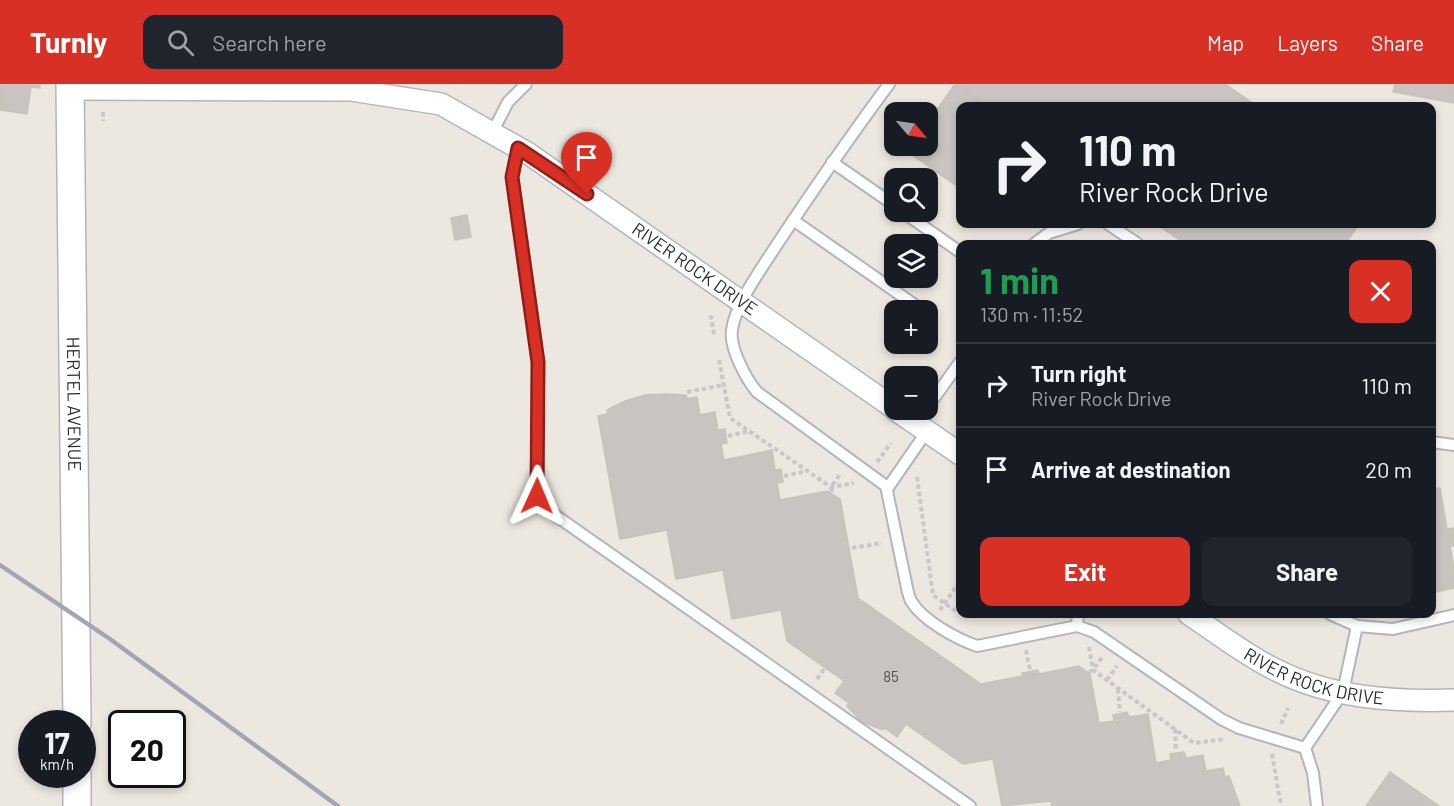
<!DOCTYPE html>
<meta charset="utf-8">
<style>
:root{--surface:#171b24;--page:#20242c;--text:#f1f3f6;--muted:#9ea1a6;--line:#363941;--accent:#d93025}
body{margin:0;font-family:Barlow,sans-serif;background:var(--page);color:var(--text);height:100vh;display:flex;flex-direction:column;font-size:22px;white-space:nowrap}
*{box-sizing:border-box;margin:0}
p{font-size:20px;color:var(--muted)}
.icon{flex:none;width:33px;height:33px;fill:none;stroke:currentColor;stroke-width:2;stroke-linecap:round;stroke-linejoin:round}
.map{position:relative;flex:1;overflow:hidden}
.panel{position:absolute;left:956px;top:156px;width:480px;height:378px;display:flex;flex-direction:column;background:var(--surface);border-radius:12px;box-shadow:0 3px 9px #0003}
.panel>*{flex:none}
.top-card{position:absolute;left:956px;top:18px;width:480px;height:126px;border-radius:12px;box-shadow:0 3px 9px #0003;background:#171b24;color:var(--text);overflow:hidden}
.needle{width:39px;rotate:119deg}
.controls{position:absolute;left:884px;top:18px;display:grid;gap:12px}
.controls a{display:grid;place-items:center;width:54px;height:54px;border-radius:12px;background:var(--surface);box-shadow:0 3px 9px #0003;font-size:30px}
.speed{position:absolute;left:18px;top:626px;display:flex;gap:12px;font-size:30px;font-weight:700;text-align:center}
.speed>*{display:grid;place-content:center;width:78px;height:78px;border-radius:50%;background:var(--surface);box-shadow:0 3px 9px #0003;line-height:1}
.speed small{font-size:15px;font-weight:400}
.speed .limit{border:3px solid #111;border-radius:9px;background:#fff;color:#111}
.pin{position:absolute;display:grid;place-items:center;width:51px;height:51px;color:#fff;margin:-62px -26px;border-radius:50% 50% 50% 0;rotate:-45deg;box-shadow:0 0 6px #0007}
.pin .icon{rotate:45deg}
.me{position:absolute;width:66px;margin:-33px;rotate:1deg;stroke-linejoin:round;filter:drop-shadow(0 0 4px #0008)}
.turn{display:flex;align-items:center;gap:21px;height:126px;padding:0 24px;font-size:27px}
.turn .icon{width:78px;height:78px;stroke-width:2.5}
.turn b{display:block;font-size:42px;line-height:51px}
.round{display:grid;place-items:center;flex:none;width:63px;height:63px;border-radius:12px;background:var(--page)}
.summary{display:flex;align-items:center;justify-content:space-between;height:102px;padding:0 24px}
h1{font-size:36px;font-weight:700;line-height:45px;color:#1e9e55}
.cta{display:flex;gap:12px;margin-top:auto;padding:12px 24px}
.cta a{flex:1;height:69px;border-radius:12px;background:var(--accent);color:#fff;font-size:24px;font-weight:700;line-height:69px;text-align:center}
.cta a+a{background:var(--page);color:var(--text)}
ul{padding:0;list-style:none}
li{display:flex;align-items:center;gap:18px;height:84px;padding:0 24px;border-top:2px solid var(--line)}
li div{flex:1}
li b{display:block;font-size:22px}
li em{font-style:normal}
header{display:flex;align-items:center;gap:36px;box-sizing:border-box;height:84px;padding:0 30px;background:var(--accent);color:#fff}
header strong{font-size:28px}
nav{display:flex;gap:33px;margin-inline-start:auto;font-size:21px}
.search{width:420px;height:54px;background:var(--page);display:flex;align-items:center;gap:15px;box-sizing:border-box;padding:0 21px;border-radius:12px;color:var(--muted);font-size:22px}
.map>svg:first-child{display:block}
</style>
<header>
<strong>Turnly</strong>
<div class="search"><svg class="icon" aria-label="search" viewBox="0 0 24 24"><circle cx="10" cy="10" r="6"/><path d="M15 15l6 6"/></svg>Search here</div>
<nav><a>Map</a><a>Layers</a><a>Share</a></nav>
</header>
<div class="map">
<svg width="1454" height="722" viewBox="0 0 1454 722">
<rect width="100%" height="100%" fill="#ece8e0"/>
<g fill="#c8c4bf" stroke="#c7c3ba" stroke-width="1.5">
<polygon points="0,0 40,0 40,4 31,3 27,30 0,26"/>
<polygon points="955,0 988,22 960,22 960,104 908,68 912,62 927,62 927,40"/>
<polygon points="956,0 1225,0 1257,22 988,22"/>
<polygon points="1395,0 1454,0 1454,19 1393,8"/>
<polygon points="467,131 471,153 455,156 451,134"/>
<polygon points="1156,140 1359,140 1345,160 1186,160"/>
<polygon points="665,310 686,311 687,315 697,313 700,331 715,328 718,346 725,345 727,359 721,360 724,376 772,366 775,386 781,385 783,398 777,399 780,416 827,407 840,415 858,514 981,600 1022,592 1022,589 1038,586 1039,590 1079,582 1090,590 1099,639 1114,637 1113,631 1127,628 1129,633 1148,630 1156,679 1171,676 1170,670 1184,668 1186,674 1203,671 1206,687 1223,684 1225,693 1229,692 1240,722 1052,722 1051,717 1002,722 993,675 963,680 906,640 897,653 885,644 883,646 862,638 847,622 849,619 835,609 844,597 787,557 781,526 732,535 723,486 676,495 667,446 620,455 598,332 607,330 607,326 625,317 645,311"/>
<polygon points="1440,404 1447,445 1454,444 1454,462 1450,462 1454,485 1454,504 1431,509 1431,405"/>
<polygon points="1390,688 1439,722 1366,722"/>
</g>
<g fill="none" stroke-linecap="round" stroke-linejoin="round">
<g stroke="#b3b5be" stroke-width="14">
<g id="service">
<path d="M889,0C849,54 811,109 774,165C760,187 735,221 732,246C729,263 746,295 757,308L886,402L907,504C908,508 909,513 911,517C923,537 957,555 977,562L1077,542L1094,548L1221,635L1239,644L1305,664L1313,689L1317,722"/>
<polyline points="492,49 508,18 526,0"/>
<polyline points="518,64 512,93 538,278 537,413 542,422 970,722"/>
<polyline points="832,78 894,121"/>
<polyline points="903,128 960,168"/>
<polyline points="793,136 922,226"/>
<polyline points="1108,140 1138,160"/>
<polyline points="1034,160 1049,149 1078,140"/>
<polyline points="927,324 960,278"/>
<polyline points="1431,358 1454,361"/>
<polyline points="887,405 927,347"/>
<polyline points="1077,542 1078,530"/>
<polyline points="1357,542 1393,545 1454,531"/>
<polyline points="1305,664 1343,608 1357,542 1330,530"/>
</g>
</g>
<g stroke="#b3b5be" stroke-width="24">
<g id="minor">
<path id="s1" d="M70,5L351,6L441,20L529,70L894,324"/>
<polyline points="896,326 960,370"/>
<path id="s2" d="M1189,530C1217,549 1244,570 1274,585C1330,614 1393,618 1454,616"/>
</g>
</g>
<g stroke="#b3b5be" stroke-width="30">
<g id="tertiary">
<path id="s3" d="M70,0L77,639"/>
<polyline points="77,690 77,722"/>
</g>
</g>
<g stroke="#c8c8c8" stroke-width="4" stroke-dasharray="4.5 3" stroke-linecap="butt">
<polyline points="103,28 103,37"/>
<polyline points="713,234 711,233 714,251"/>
<polyline points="719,276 730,334 831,403 854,399"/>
<polyline points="687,308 724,301"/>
<polyline points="728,352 749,347"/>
<polyline points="877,378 891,359"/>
<polyline points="784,392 807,387"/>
<polyline points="917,393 933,511 957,528 960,527"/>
<polyline points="832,408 831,403 841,389"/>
<polyline points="852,464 882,459"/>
<polyline points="940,526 960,497"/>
<polyline points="1089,563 1093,586 1194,659 1225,655"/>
<polyline points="1026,566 1030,586"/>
<polyline points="1089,588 1093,586 1103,572"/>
<polyline points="817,595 824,585"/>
<polyline points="1107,596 1117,582"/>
<polyline points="1118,605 1120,628"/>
<polyline points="1281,640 1288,624"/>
<polyline points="1175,645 1176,667"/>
<polyline points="1272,670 1281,722"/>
</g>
<use href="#service" stroke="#fff" stroke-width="10"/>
<use href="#minor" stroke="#fff" stroke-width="21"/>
<use href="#tertiary" stroke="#fff" stroke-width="27"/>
<polyline stroke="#a3a4b4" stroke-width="4.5" points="0,481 110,555 338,722"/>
</g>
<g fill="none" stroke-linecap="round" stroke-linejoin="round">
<g stroke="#8d1f18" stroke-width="15">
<polyline id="route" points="537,412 538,278 512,93 518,64 587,110"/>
</g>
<use href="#route" stroke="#d93025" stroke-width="10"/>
</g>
<g text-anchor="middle" stroke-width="4.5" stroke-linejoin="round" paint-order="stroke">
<g font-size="15" fill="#535251">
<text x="891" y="598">85</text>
</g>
<g font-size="18" fill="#2c2c2c" stroke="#fff">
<text dy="6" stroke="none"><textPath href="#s1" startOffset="675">RIVER ROCK DRIVE</textPath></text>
<text dy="6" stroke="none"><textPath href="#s3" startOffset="320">HERTEL AVENUE</textPath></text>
<text dy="6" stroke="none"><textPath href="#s2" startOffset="142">RIVER ROCK DRIVE</textPath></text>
</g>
</g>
</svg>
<div class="controls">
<a><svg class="needle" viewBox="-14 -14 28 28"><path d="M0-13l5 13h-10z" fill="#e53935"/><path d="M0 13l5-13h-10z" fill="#9ea1a6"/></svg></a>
<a><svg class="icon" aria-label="search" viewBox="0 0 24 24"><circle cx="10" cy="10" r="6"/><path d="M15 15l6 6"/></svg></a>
<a><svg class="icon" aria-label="layers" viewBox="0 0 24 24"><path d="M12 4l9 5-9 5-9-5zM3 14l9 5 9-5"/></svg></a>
<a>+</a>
<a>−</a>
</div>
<div class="speed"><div>17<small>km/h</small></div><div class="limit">20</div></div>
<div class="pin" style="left:587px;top:110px;background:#d93025"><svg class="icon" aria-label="arrive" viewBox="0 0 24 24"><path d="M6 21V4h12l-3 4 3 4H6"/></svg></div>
<svg class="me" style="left:537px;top:412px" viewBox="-20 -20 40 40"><path d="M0-17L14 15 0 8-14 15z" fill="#d93025" stroke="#fff" stroke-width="4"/></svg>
<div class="top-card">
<div class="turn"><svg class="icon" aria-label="right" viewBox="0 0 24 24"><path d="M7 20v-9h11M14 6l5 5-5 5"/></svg><div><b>110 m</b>River Rock Drive</div></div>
</div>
<section class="panel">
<div class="summary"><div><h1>1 min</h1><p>130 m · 11:52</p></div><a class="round" style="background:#d93025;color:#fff"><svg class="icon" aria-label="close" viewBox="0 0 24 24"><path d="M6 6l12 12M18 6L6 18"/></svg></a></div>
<ul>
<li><svg class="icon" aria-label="right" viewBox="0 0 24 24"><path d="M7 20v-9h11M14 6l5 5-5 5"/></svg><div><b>Turn right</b><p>River Rock Drive</p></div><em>110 m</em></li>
<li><svg class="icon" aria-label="arrive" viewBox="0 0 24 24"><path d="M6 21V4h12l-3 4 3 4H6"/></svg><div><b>Arrive at destination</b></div><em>20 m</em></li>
</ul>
<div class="cta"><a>Exit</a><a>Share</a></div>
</section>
</div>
